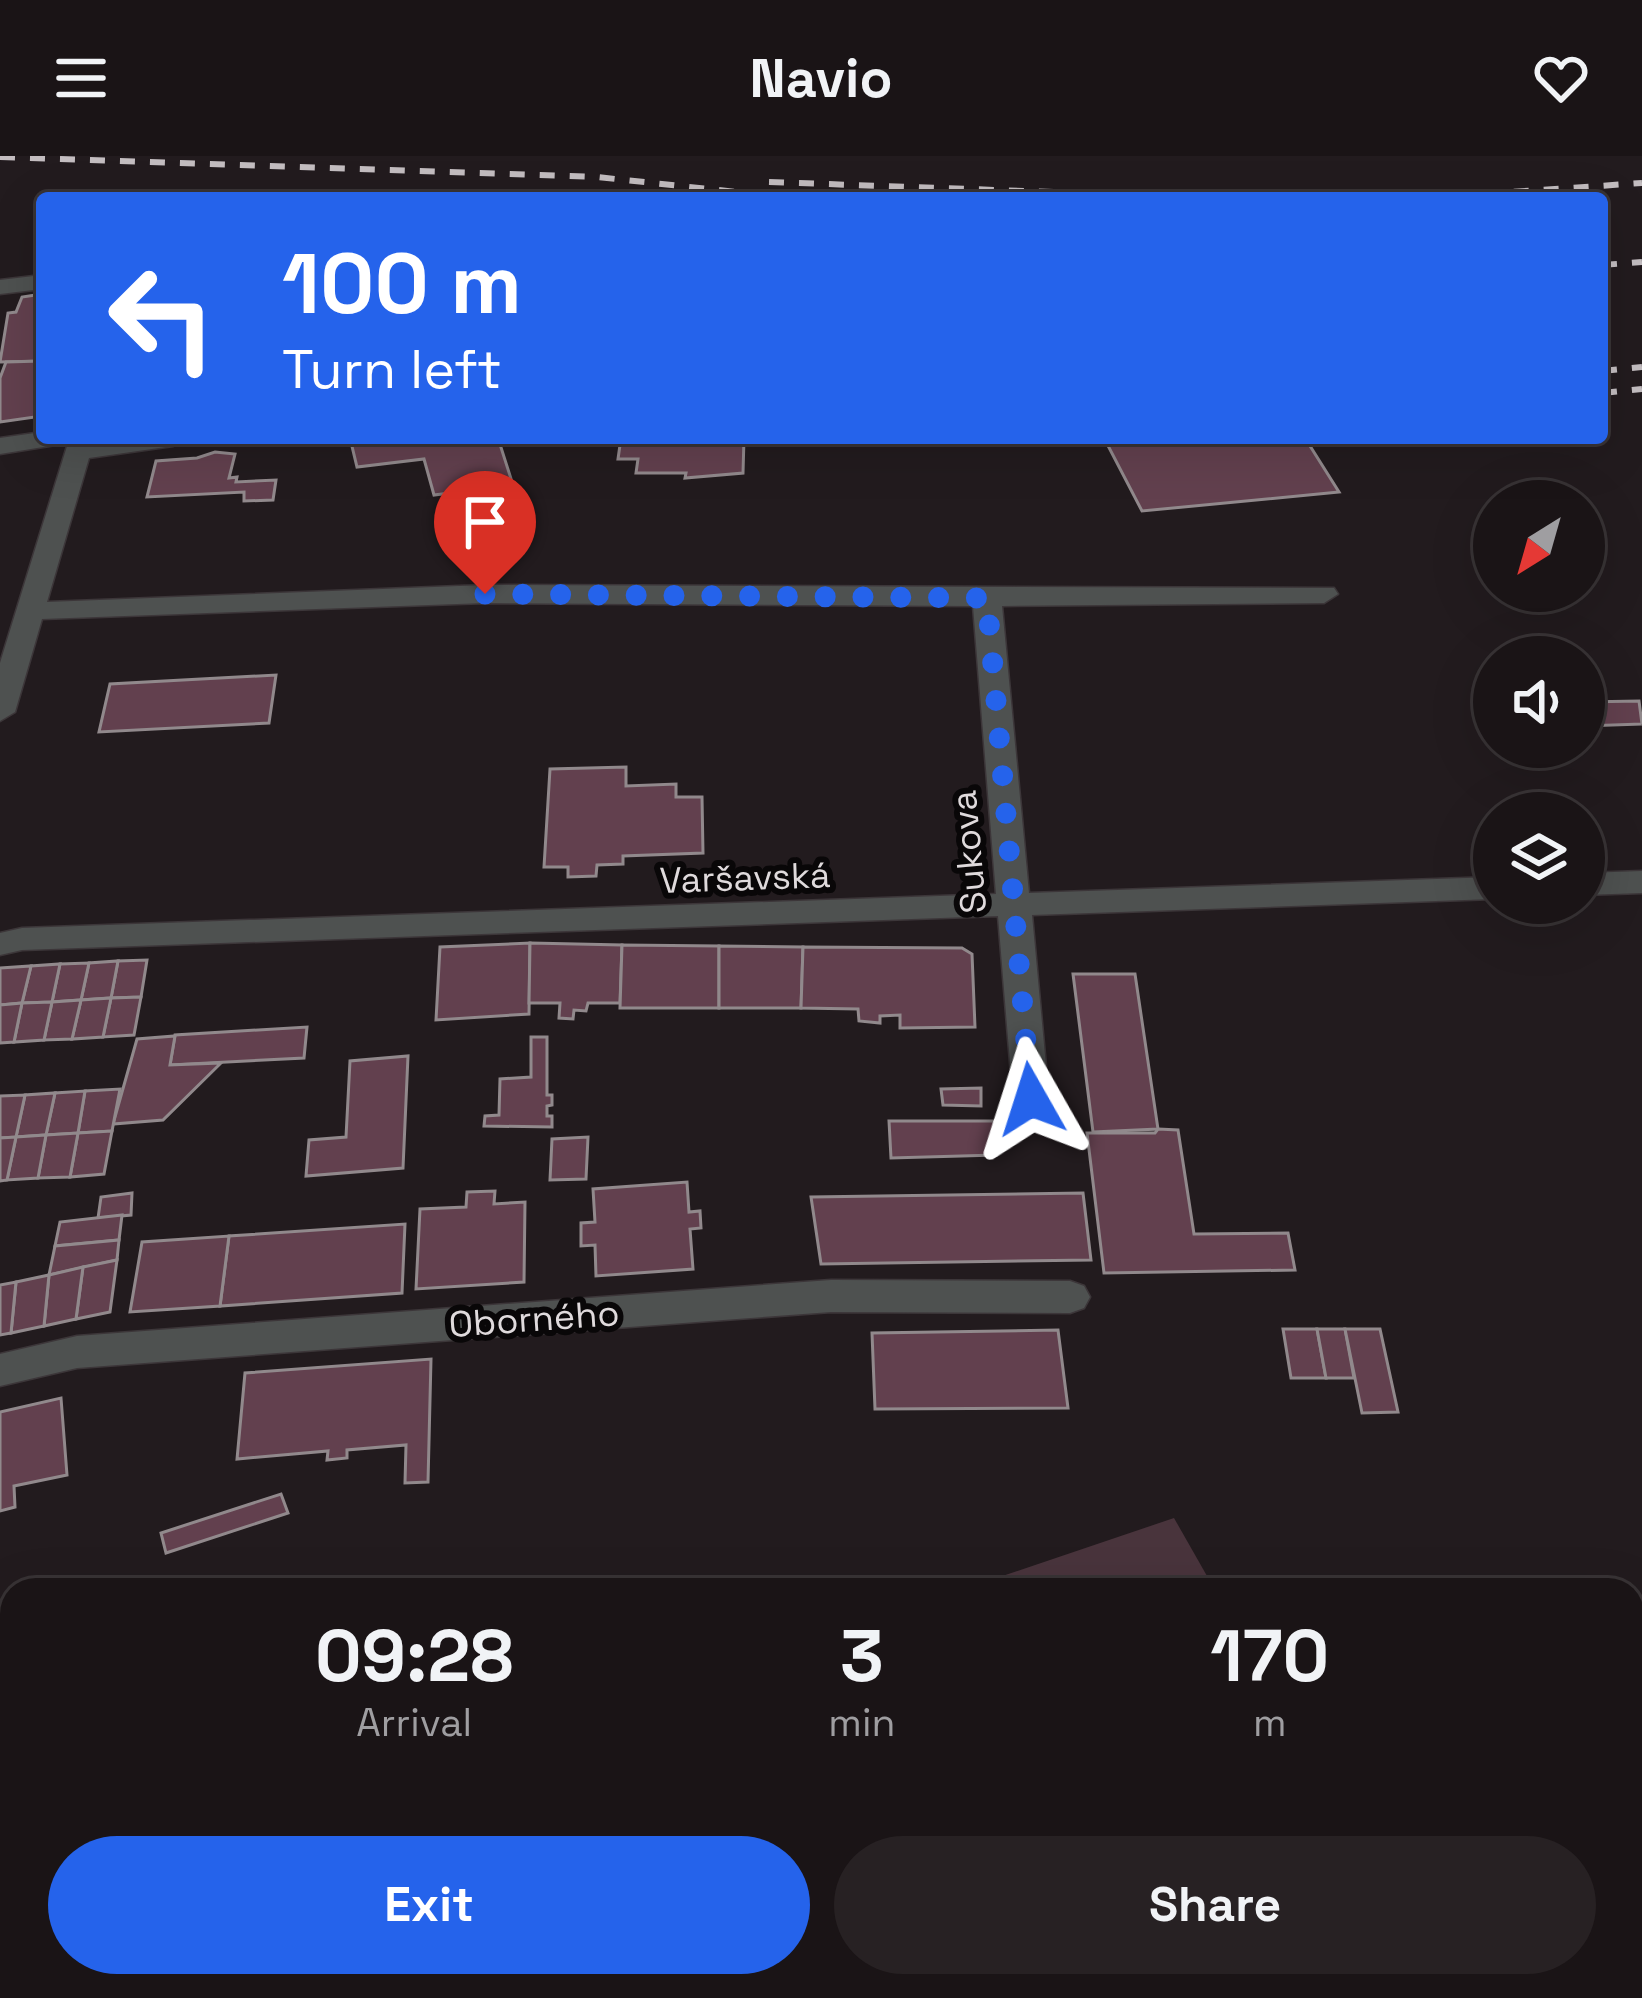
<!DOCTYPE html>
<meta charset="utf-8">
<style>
:root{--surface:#1a1416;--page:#272123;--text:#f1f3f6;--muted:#9f9ea1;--line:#383335;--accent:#2563eb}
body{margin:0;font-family:"Space Grotesk",sans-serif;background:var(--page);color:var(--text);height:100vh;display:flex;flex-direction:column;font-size:45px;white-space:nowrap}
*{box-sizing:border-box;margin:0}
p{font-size:39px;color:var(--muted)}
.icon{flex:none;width:66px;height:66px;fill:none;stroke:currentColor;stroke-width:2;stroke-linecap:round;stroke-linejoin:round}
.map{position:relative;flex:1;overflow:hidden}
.sheet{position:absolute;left:0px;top:1422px;width:1644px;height:420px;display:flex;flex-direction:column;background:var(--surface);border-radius:36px 36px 0 0;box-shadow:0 12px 48px #0002,0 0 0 3px var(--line)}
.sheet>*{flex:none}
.hud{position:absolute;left:36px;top:36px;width:1572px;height:252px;border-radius:12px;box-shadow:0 12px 48px #0002,0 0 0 3px var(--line);background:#2563eb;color:#fff;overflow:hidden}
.needle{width:78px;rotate:217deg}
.fabs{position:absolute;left:1473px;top:324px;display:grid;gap:24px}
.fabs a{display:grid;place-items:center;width:132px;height:132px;border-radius:50%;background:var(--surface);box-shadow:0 12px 48px #0002,0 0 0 3px var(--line);font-size:60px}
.pin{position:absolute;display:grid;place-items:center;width:102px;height:102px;color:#fff;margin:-123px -51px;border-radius:50% 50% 50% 0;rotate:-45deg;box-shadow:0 0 12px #0007}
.pin .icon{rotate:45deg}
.me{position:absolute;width:132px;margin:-66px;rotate:354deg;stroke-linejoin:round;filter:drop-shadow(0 0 9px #0008)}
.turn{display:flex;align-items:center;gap:42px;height:252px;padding:0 48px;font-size:54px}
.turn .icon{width:156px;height:156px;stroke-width:2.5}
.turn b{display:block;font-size:84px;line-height:102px}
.eta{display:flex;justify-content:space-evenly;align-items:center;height:204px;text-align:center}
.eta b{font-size:72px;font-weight:800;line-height:84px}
.action{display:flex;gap:24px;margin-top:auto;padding:24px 48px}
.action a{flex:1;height:138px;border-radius:72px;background:var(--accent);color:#fff;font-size:48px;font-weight:800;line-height:138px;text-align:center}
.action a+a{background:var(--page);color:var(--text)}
header{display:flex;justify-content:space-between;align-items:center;height:156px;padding:0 48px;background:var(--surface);font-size:54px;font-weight:800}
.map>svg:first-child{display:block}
</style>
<header><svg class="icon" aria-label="menu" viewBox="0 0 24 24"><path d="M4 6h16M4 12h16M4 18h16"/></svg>Navio<svg class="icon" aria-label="heart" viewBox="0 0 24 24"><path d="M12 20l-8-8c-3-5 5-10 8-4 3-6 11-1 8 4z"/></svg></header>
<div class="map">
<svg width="1642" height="1842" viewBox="0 0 1642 1842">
<rect width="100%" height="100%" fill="#221b1e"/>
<g fill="#49343c">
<polygon points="1174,1362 1215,1434 961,1434"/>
<polygon points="1642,1464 1642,1842 1569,1842 1561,1830 1632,1830 1632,1468"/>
<polygon points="153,1830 1442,1830 1449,1842 155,1842"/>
</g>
<g fill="#62404e" stroke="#91898c" stroke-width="3">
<polygon points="42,138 42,205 0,206 8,157 16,156 22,141"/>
<polygon points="42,205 42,260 0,266 0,222 6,206"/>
<polygon points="350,282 498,282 513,329 434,339 424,303 357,311"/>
<polygon points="621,282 744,282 743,317 685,322 686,317 636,317 638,303 618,303"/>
<polygon points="1104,282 1305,282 1339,336 1142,355"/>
<polygon points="215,296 235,298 229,322 237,321 236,326 276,324 273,344 244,345 244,336 147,341 156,305 197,302"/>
<polygon points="276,519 269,567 99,576 110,528"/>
<polygon points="1639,545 1642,568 1584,570 1584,546"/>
<polygon points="626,611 626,630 676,628 676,641 702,641 703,697 623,700 623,708 597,709 596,720 568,721 568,711 544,711 550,613"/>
<polygon points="530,787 529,858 436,864 440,791"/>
<polygon points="530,787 622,789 620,847 588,847 586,855 574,854 573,863 559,862 560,847 529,847"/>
<polygon points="622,789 719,790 719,852 620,852"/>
<polygon points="719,790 803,791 801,852 719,852"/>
<polygon points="803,791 962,792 972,798 975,871 900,872 900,859 880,860 880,867 859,865 858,853 801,852"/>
<polygon points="147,804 141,841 111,842 118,805"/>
<polygon points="118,805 111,842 81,844 89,807"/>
<polygon points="89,807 81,844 52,846 60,808"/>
<polygon points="60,808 52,846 22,847 31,810"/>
<polygon points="31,810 22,847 0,849 0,812"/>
<polygon points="1073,818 1135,818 1158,973 1093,976"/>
<polygon points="141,841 134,879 103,881 111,842"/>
<polygon points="111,842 103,881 72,883 81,844"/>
<polygon points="81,844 72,883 44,884 52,846"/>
<polygon points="52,846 44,884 14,886 22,847"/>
<polygon points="22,847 14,886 0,887 0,849"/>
<polygon points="307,871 304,902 170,909 175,879"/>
<polygon points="175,880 170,909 221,907 163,964 113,968 137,883"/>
<polygon points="531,881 547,881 547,939 552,939 552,949 547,950 547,960 552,960 552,971 484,970 485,960 499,959 500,923 531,921"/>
<polygon points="408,900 403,1012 306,1020 309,984 346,981 350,905"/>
<polygon points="981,932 981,950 943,949 941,933"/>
<polygon points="120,933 112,975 78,977 85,935"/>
<polygon points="85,935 78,977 46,979 55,937"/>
<polygon points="55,937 46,979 16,981 25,939"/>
<polygon points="25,939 16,981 0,982 0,940"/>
<polygon points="889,965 994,965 996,999 891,1002"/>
<polygon points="1158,973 1178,974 1194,1078 1288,1077 1295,1114 1104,1117 1087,977 1155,977"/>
<polygon points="112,975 104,1018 70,1021 78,977"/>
<polygon points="78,977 70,1021 38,1022 46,979"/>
<polygon points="46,979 38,1022 7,1024 16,981"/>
<polygon points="16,981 7,1024 0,1025 0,982"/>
<polygon points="588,981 586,1023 550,1024 552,983"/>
<polygon points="687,1026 689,1056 700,1055 701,1072 690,1073 693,1113 596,1120 595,1089 581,1090 581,1067 595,1066 593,1033"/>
<polygon points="495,1035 494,1048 525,1046 524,1126 416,1133 420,1053 466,1051 467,1036"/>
<polygon points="132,1037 131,1059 98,1062 101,1041"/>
<polygon points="1083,1037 1091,1104 821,1108 811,1041"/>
<polygon points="122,1059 119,1084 55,1090 60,1066"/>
<polygon points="405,1068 402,1137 220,1150 229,1080"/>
<polygon points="229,1080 220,1150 130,1156 142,1086"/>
<polygon points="119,1084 117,1104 49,1119 55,1090"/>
<polygon points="117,1104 110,1156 76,1163 83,1111"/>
<polygon points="83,1111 76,1163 44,1170 49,1119"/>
<polygon points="49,1119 44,1170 11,1177 16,1126"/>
<polygon points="16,1126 11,1177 0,1179 0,1129"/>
<polygon points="1283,1173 1317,1173 1326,1222 1291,1222"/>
<polygon points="1317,1173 1345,1173 1354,1222 1326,1222"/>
<polygon points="1345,1173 1380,1173 1398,1256 1362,1257"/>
<polygon points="1058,1174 1068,1252 875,1253 872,1177"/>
<polygon points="431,1203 428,1326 405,1327 406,1289 347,1294 347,1302 327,1304 328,1295 237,1303 245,1217"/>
<polygon points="61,1242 67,1319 14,1330 15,1351 0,1355 0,1256"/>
<polygon points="281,1338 288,1357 166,1397 161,1377"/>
</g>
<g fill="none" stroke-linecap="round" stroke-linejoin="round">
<g stroke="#3c3639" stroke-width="3">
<g id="street">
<polygon points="42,119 42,133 0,138 0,124"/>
<polygon points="42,276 42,282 95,282 94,286 186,282 173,290 89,302 47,446 485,429 1334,432 1338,438 1324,447 1002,450 1029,737 1494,721 1494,743 1032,759 1049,943 1044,952 1031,956 1018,952 1013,943 998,760 22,794 0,799 0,777 22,772 996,738 973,450 485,447 42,463 15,556 0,565 0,507 68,287 0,298 0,282"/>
<polygon points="1642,715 1642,737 1584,739 1584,717"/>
<polygon points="831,1124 1070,1125 1084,1130 1090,1141 1084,1152 1070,1157 831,1156 77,1212 0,1230 0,1198 77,1180"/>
</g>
</g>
<use href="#street" fill="#4e5150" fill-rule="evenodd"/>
<g stroke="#c3bdc0" stroke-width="6" stroke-dasharray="15 15" stroke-linecap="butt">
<polyline points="0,1 597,21 793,42"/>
<polyline points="769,26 1225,42"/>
<polyline points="1424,42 1642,27"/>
<polyline points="1602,109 1642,106"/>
<polyline points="1602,215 1642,211"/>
<polyline points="1602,237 1642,233"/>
</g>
</g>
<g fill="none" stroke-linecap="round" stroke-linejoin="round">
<polyline stroke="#2563eb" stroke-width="21" stroke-dasharray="0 37.8" points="485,438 987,442 1031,943"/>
</g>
<g text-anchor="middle" stroke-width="12" stroke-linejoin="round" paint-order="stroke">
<g font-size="36" fill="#dfdadc" stroke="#090708">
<text transform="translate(968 696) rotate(-95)" y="13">Sukova</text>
<text transform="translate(745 721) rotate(-2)" y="13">Varšavská</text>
<text transform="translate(534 1162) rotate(-4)" y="13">Oborného</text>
</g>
</g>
</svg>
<div class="fabs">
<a><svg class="needle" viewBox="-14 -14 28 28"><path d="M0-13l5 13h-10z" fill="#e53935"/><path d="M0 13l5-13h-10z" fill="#9f9ea1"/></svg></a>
<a><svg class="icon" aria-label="sound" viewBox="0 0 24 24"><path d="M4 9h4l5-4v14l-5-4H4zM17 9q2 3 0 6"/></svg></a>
<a><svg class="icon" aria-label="layers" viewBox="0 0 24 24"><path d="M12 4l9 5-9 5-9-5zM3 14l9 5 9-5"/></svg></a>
</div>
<div class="pin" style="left:485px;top:438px;background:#d93025"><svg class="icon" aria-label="arrive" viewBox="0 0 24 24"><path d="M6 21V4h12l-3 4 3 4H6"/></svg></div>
<svg class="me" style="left:1031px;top:943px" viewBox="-20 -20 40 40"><path d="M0-17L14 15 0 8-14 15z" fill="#2563eb" stroke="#fff" stroke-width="4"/></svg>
<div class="hud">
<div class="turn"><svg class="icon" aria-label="left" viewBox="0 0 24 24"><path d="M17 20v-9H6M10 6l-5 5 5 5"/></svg><div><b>100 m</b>Turn left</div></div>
</div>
<section class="sheet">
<div class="eta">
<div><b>09:28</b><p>Arrival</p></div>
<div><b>3</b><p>min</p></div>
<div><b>170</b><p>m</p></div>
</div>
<div class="action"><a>Exit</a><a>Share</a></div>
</section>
</div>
